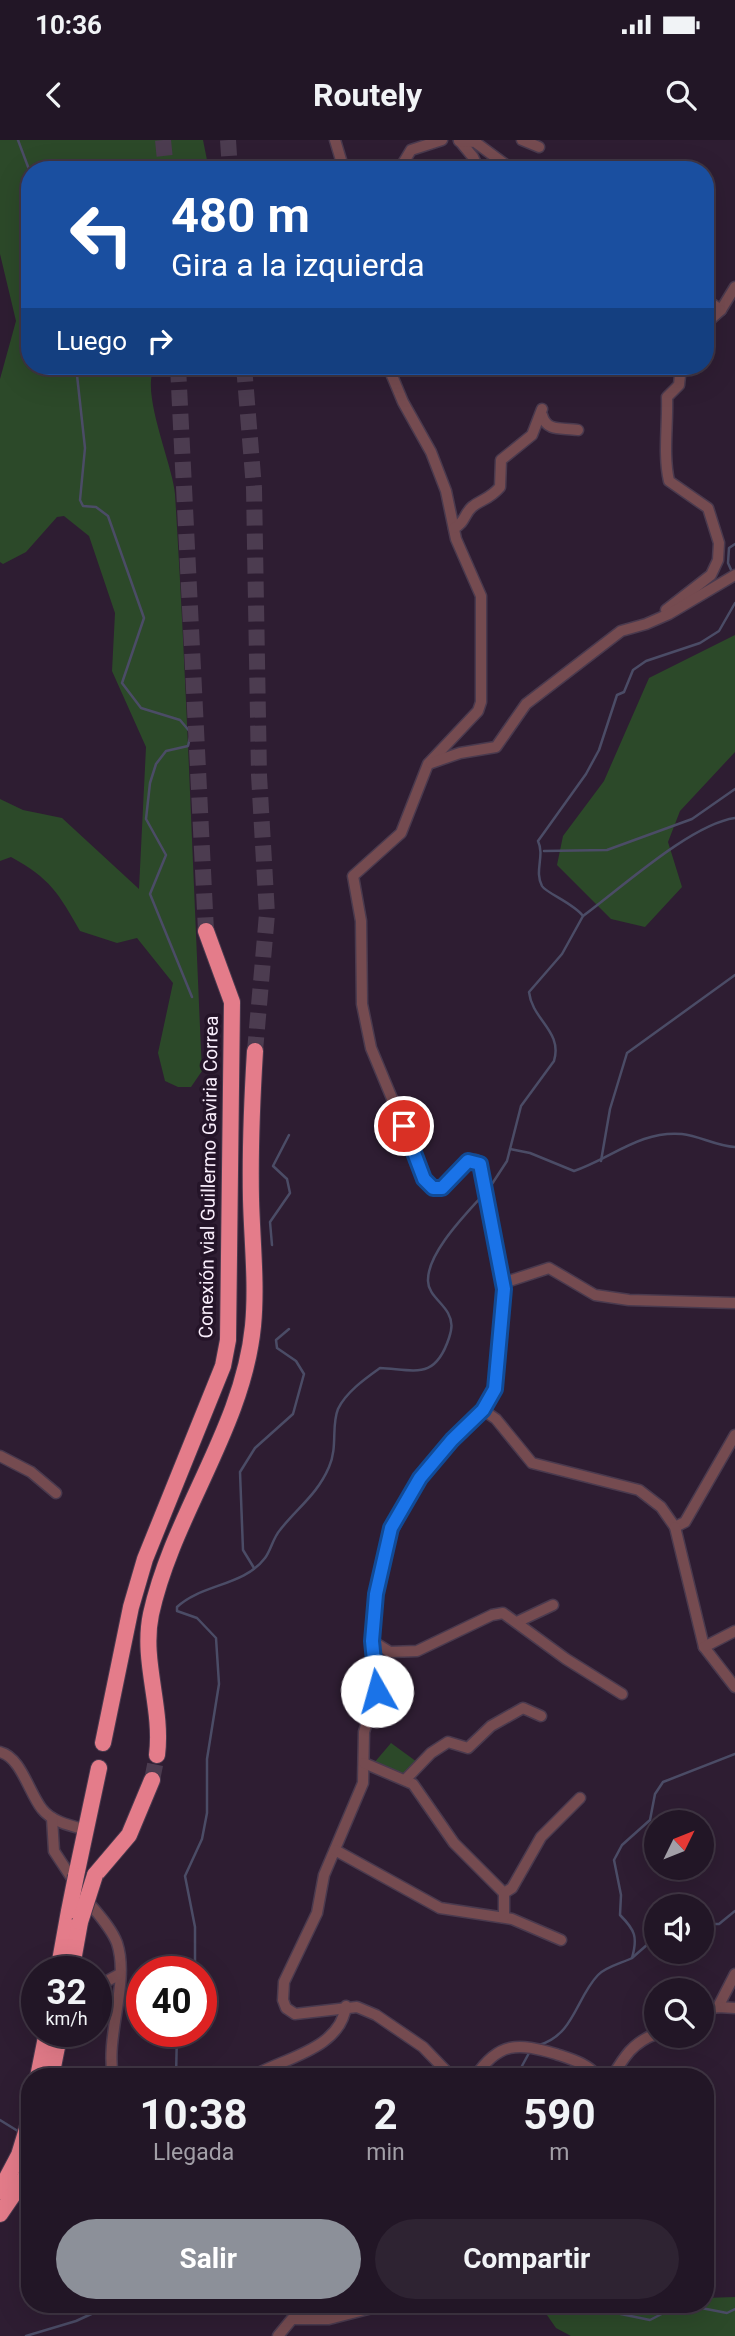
<!DOCTYPE html>
<html lang="es">
<meta charset="utf-8">
<style>
:root{--surface:#221626;--page:#2e2332;--text:#f1f3f6;--muted:#a29fa7;--line:#3f3543;--accent:#8c9099}
body{margin:0;font-family:Roboto,sans-serif;background:var(--page);color:var(--text);height:100vh;display:flex;flex-direction:column;font-size:26px;white-space:nowrap}
*{box-sizing:border-box;margin:0}
p{font-size:23px;color:var(--muted)}
.icon{flex:none;width:38px;height:38px;fill:none;stroke:currentColor;stroke-width:2;stroke-linecap:round;stroke-linejoin:round}
.map{position:relative;flex:1;overflow:hidden}
.panel{position:absolute;left:21px;top:1928px;width:693px;height:245px;display:flex;flex-direction:column;background:var(--surface);border-radius:28px;box-shadow:0 7px 28px #0002,0 0 0 2px var(--line)}
.panel>*{flex:none}
.banner{position:absolute;left:21px;top:21px;width:693px;height:214px;border-radius:28px;box-shadow:0 7px 28px #0002,0 0 0 2px var(--line);background:#1a4fa0;color:#fff;overflow:hidden}
.needle{width:46px;rotate:47deg}
.tools{position:absolute;left:644px;top:1670px;display:grid;gap:14px}
.tools a{display:grid;place-items:center;width:70px;height:70px;border-radius:50%;background:var(--surface);box-shadow:0 7px 28px #0002,0 0 0 2px var(--line);font-size:35px}
.speed{position:absolute;left:21px;top:1816px;display:flex;gap:14px;font-size:35px;font-weight:700;text-align:center}
.speed>*{display:grid;place-content:center;width:91px;height:91px;border-radius:50%;background:var(--surface);box-shadow:0 7px 28px #0002,0 0 0 2px var(--line);line-height:1}
.speed small{font-size:18px;font-weight:400}
.speed .limit{border:10px solid #d22;background:#fff;color:#111}
.pin{position:absolute;display:grid;place-items:center;width:60px;height:60px;color:#fff;margin:-30px;border:4px solid #fff;border-radius:50%;box-shadow:0 2px 7px #0007}
.me{position:absolute;width:77px;margin:-38px;rotate:353deg;stroke-linejoin:round;filter:drop-shadow(0 0 5px #0008)}
.turn{display:flex;align-items:center;gap:24px;height:147px;padding:0 35px;font-size:32px}
.turn .icon{width:91px;height:91px;stroke-width:2.5}
.turn b{display:block;font-size:49px;line-height:60px}
.then{display:flex;align-items:center;height:66px;padding:0 35px;background:#0003;gap:14px;font-size:26px}
.eta{display:flex;justify-content:space-evenly;align-items:center;height:119px;text-align:center}
.eta b{font-size:42px;font-weight:700;line-height:49px}
.primary-button{display:flex;gap:14px;margin-top:auto;padding:14px 35px}
.primary-button a{flex:1;height:80px;border-radius:42px;background:var(--accent);color:#fff;font-size:28px;font-weight:700;line-height:80px;text-align:center}
.primary-button a+a{background:var(--page);color:var(--text)}
.status{display:flex;justify-content:space-between;align-items:center;height:49px;padding:0 35px;background:var(--surface);direction:ltr}
.status svg{height:19px;fill:currentColor}
header{display:flex;justify-content:space-between;align-items:center;height:91px;padding:0 35px;background:var(--surface);font-size:32px;font-weight:700}
.map>svg:first-child{display:block}
</style>
<div class="status"><b>10:36</b><svg viewBox="0 0 49 12"><path d="M0 12V9h3v3zM5 12V6h3v6zM10 12V3h3v9zM15 12V0h3v12zM26 1h20v11H26zM47 4h2v5h-2z"/></svg></div>
<header><svg class="icon" aria-label="back" viewBox="0 0 24 24"><path d="M15 5l-7 7 7 7"/></svg>Routely<svg class="icon" aria-label="search" viewBox="0 0 24 24"><circle cx="10" cy="10" r="6"/><path d="M15 15l6 6"/></svg></header>
<div class="map">
<svg width="735" height="2196" viewBox="0 0 735 2196">
<rect width="100%" height="100%" fill="#2e1d32"/>
<g fill="#2c4929">
<path d="M0,0H203L209,30H30V226H156C138,247 173,325 175,354C187,546 193,739 202,931L191,947H178L165,941L158,913L173,843L137,798L117,803L80,791C59,754 50,738 11,717L0,721V659L23,670L62,678L139,749L146,607L112,531L115,473L89,396L64,376L57,377L26,412L3,424L0,422V239L16,181L0,114Z"/>
<polygon points="735,495 735,612 680,671 668,702 682,747 645,787 611,779 557,725 563,696 604,641 649,538"/>
<polygon points="391,1603 417,1622 405,1637 374,1623"/>
<polygon points="735,2157 735,2196 571,2196 556,2188 540,2165 705,2165 705,2158"/>
</g>
<g fill="none" stroke-linecap="round" stroke-linejoin="round">
<g stroke="#4b4c66" stroke-width="2.5">
<polyline points="18,0 30,32"/>
<polyline points="76,226 85,308 80,360 83,366 96,367 108,376 144,478 122,543 141,568 180,580 191,593 188,606 166,611 156,624 150,643 146,679 166,715 150,754 192,857"/>
<polyline points="732,432 728,423 729,408 735,404"/>
<polyline points="544,711 607,710 692,679 735,649"/>
<path d="M583,776C620,749 691,684 735,678"/>
<path d="M510,1009L530,1013L574,1031C610,1019 641,990 682,994C700,996 716,1006 735,1007"/>
<polyline points="601,1021 610,969 627,913 735,835"/>
<path d="M490,1047L507,1021L521,966L554,921C563,891 532,880 529,852L562,814L583,776C573,763 546,753 542,746C534,731 545,716 538,701L586,634L599,610L617,555L624,552L633,530L646,521L700,503L719,491L735,463"/>
<polyline points="272,1105 270,1082 290,1053 287,1039 273,1026 289,995"/>
<polyline points="254,1428 243,1410 240,1332 255,1308 293,1274 304,1234 296,1221 277,1208 276,1200 289,1189"/>
<polyline points="702,1784 719,1784 735,1771"/>
<polyline points="632,1818 656,1797"/>
<path d="M195,1832V1787L185,1736L202,1699L207,1673V1619L219,1544L216,1498L197,1478L177,1471V1467C201,1444 244,1446 265,1418C271,1410 273,1398 280,1390C297,1368 317,1355 329,1327C338,1307 331,1286 338,1269C346,1252 366,1238 380,1228C416,1230 435,1240 449,1198C452,1189 453,1182 448,1173C442,1162 428,1154 428,1141C427,1113 466,1074 483,1055"/>
<path d="M539,1905C574,1895 576,1858 598,1835C605,1827 622,1823 632,1818C638,1797 635,1790 620,1775L621,1755L614,1720L622,1705L650,1680L655,1654L663,1642L735,1614"/>
<polyline points="176,1937 177,1892"/>
<polyline points="516,1937 529,1913"/>
<polyline points="0,1980 21,1993"/>
<polyline points="602,2165 611,2172 650,2180 679,2165"/>
<polyline points="686,2165 727,2173 735,2169"/>
<polyline points="26,2196 76,2181 111,2165"/>
</g>
<g stroke="#4c3c50" stroke-width="16" stroke-dasharray="16 8" stroke-linecap="butt">
<polyline points="163,0 166,30"/>
<polyline points="228,0 230,30"/>
<polyline points="178,226 206,791"/>
<polyline points="244,226 254,348 259,635 267,774 255,911"/>
<polyline points="152,1640 157,1615"/>
</g>
<g stroke="#4a3a4e" stroke-width="13">
<g id="minor">
<polyline points="335,0 344,30"/>
<polyline points="459,0 473,17 479,30"/>
<polyline points="522,0 539,7"/>
<polyline points="459,1 475,2 506,25"/>
<polyline points="399,30 411,10 442,0"/>
<polyline points="705,159 721,170 735,147"/>
<polyline points="705,184 721,170"/>
<polyline points="388,226 403,262 431,312 446,351 456,399 481,456 481,562 478,571 428,624 401,693 353,736 361,781 362,864 371,908 428,1045 442,1048 468,1021 476,1020 481,1026 504,1149 495,1249 483,1270 452,1300 420,1338 388,1399 376,1454 372,1501 377,1551 364,1592 363,1643 324,1735 317,1773 284,1842 283,1860 286,1868 295,1874 357,1867 376,1875 423,1907 452,1937"/>
<path d="M542,275C547,293 563,287 578,290"/>
<path d="M454,388C465,383 464,374 472,367C481,359 489,360 500,347L501,320L532,295L542,269"/>
<path d="M666,470L711,435L718,420L719,403L708,368L669,341C663,314 668,285 667,257L679,245L681,226"/>
<polyline points="431,623 460,613 496,607 526,564 621,491 646,484 669,474 735,435"/>
<polyline points="503,1143 549,1128 595,1155 629,1160 735,1163"/>
<polyline points="483,1270 496,1279 532,1323 639,1350 661,1367 675,1387 685,1382 735,1295"/>
<polyline points="0,1316 31,1332 56,1353"/>
<polyline points="675,1387 704,1507 735,1547"/>
<polyline points="517,1482 553,1465"/>
<polyline points="372,1501 390,1512 417,1511 492,1475 503,1473 566,1519 622,1554"/>
<polyline points="704,1507 735,1491"/>
<path d="M0,1612C21,1617 29,1653 42,1669C52,1682 72,1686 87,1690"/>
<polyline points="364,1623 413,1644 454,1703 504,1753"/>
<polyline points="405,1640 431,1613 448,1602 468,1608 491,1586 523,1568 541,1576"/>
<polyline points="52,1678 54,1711 77,1746"/>
<polyline points="335,1710 440,1768 512,1779 561,1800"/>
<path d="M86,1759C96,1772 111,1787 117,1803C130,1843 105,1895 113,1937"/>
<polyline points="504,1777 504,1753 512,1748 541,1697 580,1658"/>
<polyline points="96,1847 120,1834"/>
<polyline points="718,1867 735,1834"/>
<polyline points="702,1871 718,1867 735,1868"/>
<path d="M251,1937C283,1918 340,1910 346,1866"/>
<path d="M475,1937C499,1901 518,1903 556,1914C574,1920 586,1923 599,1937"/>
<path d="M612,1937C624,1917 633,1902 656,1894"/>
<polyline points="278,2196 292,2179 329,2179 384,2165"/>
</g>
</g>
<g stroke="#4a3a4e" stroke-width="18">
<g id="highway">
<polyline points="103,1603 131,1467 145,1419 223,1226 228,1200 232,862 206,791"/>
<path d="M157,1615C163,1567 141,1521 151,1474C173,1374 243,1288 253,1186C257,1144 252,1101 251,1059C250,1010 252,960 255,911"/>
<polyline points="95,1735 129,1695 152,1640"/>
<polyline points="76,1736 99,1628"/>
<polyline points="58,1832 69,1771"/>
<polyline points="71,1832 80,1782"/>
<polyline points="38,1937 47,1892"/>
<polyline points="51,1937 60,1892"/>
<polyline points="0,2051 19,2015 30,1979"/>
<polyline points="0,2074 30,2030"/>
</g>
</g>
<use href="#minor" stroke="#754b50" stroke-width="10"/>
<use href="#highway" stroke="#e47c8a" stroke-width="16"/>
<g stroke="#4a3a4e" stroke-width="18" stroke-linecap="butt">
<g id="highway-bridge">
<polyline points="69,1771 76,1736"/>
<polyline points="80,1782 95,1735"/>
</g>
</g>
<use href="#highway-bridge" stroke="#e47c8a" stroke-width="16"/>
</g>
<g fill="none" stroke-linecap="round" stroke-linejoin="round">
<g stroke="#114b97" stroke-width="18">
<polyline id="route" points="377,1551 372,1501 376,1454 391,1388 420,1338 452,1300 483,1270 495,1249 504,1149 480,1024 468,1021 442,1048 433,1048 424,1039 404,986"/>
</g>
<use href="#route" stroke="#1a73e8" stroke-width="12"/>
</g>
<g text-anchor="middle" stroke-width="7" stroke-linejoin="round" paint-order="stroke">
<g font-size="19" fill="#f9eefc" stroke="#241428">
<text transform="translate(208 1037) rotate(-89)" y="7">Conexión vial Guillermo Gaviria Correa</text>
</g>
</g>
</svg>
<div class="tools">
<a><svg class="needle" viewBox="-14 -14 28 28"><path d="M0-13l5 13h-10z" fill="#e53935"/><path d="M0 13l5-13h-10z" fill="#a29fa7"/></svg></a>
<a><svg class="icon" aria-label="sound" viewBox="0 0 24 24"><path d="M4 9h4l5-4v14l-5-4H4zM17 9q2 3 0 6"/></svg></a>
<a><svg class="icon" aria-label="search" viewBox="0 0 24 24"><circle cx="10" cy="10" r="6"/><path d="M15 15l6 6"/></svg></a>
</div>
<div class="speed"><div>32<small>km/h</small></div><div class="limit">40</div></div>
<div class="pin" style="left:404px;top:986px;background:#d93025"><svg class="icon" aria-label="arrive" viewBox="0 0 24 24"><path d="M6 21V4h12l-3 4 3 4H6"/></svg></div>
<svg class="me" style="left:377px;top:1551px" viewBox="-20 -20 40 40"><circle r="19" fill="#fff"/><path d="M0-13L10 11 0 6-10 11z" fill="#1a73e8"/></svg>
<div class="banner">
<div class="turn"><svg class="icon" aria-label="left" viewBox="0 0 24 24"><path d="M17 20v-9H6M10 6l-5 5 5 5"/></svg><div><b>480 m</b>Gira a la izquierda</div></div>
<div class="then">Luego<svg class="icon" aria-label="right" viewBox="0 0 24 24"><path d="M7 20v-9h11M14 6l5 5-5 5"/></svg></div>
</div>
<section class="panel">
<div class="eta">
<div><b>10:38</b><p>Llegada</p></div>
<div><b>2</b><p>min</p></div>
<div><b>590</b><p>m</p></div>
</div>
<div class="primary-button"><a>Salir</a><a>Compartir</a></div>
</section>
</div>
